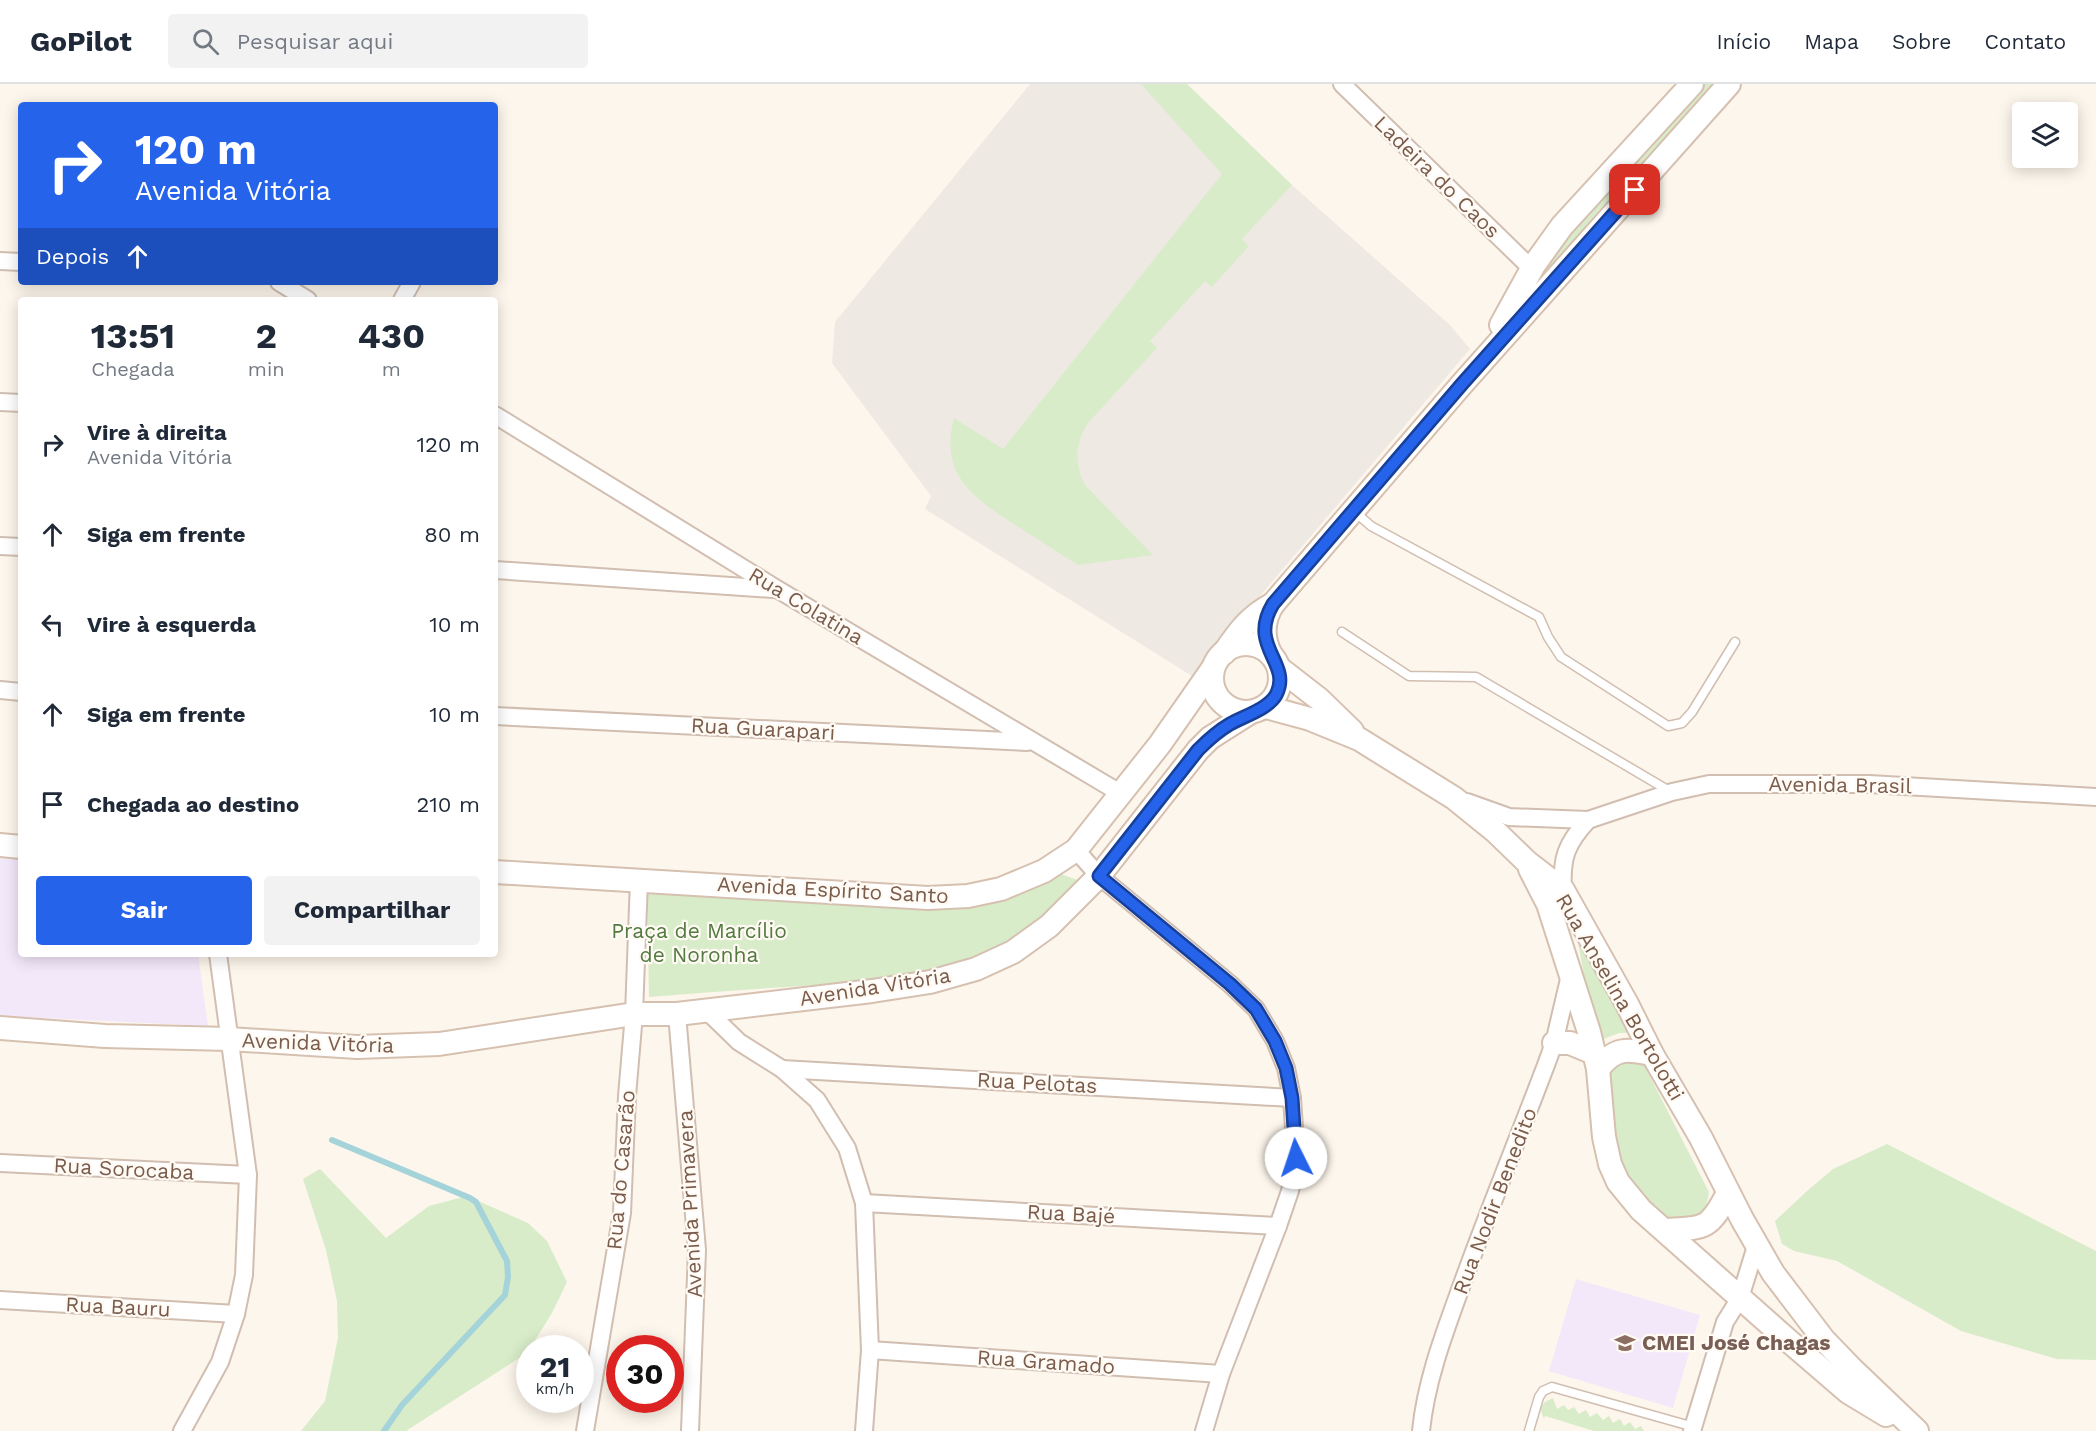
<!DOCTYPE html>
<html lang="pt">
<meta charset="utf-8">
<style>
:root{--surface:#fff;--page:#f2f2f3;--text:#1f2937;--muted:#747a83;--line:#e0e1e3;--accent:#2563eb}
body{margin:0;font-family:"Work Sans",sans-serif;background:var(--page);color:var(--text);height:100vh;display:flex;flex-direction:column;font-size:22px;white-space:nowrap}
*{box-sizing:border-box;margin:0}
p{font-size:20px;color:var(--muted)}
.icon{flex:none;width:33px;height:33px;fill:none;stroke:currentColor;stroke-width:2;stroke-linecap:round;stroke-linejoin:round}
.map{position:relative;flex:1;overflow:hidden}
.drawer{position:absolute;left:18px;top:213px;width:480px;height:660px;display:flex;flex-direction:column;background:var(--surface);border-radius:6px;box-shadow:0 3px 15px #0003}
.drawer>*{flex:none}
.guide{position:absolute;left:18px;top:18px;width:480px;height:183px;border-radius:6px;box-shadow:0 3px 15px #0003;background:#2563eb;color:#fff;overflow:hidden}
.fabs{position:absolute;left:2012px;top:18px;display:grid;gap:12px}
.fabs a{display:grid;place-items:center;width:66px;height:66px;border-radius:6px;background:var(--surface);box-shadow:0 3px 15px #0003;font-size:30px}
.speed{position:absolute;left:516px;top:1251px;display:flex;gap:12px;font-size:30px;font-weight:700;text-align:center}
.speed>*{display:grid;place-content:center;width:78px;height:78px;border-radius:50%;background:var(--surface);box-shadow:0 3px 15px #0003;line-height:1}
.speed small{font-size:15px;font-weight:400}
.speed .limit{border:9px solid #d22;background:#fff;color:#111}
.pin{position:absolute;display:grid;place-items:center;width:51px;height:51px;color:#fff;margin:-26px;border-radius:12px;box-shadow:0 3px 9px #0006}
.me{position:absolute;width:66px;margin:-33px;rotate:356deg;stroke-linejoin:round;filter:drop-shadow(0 0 4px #0008)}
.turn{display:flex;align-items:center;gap:21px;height:126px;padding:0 18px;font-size:27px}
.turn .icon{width:78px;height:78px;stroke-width:2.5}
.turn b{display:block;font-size:42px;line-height:51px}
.then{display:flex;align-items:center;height:57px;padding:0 18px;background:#0003;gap:12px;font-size:22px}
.eta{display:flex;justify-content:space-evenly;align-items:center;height:102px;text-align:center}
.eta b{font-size:36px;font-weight:700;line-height:42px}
.action{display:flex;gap:12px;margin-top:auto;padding:12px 18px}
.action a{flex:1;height:69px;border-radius:6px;background:var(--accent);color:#fff;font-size:24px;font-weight:700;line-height:69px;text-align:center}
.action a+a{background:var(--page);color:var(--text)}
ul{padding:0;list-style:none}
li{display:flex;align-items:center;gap:18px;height:90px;padding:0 18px}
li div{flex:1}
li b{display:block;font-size:22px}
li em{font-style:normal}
header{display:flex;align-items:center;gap:36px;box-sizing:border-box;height:84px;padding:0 30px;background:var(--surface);border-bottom:2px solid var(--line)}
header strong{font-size:28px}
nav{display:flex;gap:33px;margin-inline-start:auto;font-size:21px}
.search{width:420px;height:54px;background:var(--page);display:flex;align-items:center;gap:15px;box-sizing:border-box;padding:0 21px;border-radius:6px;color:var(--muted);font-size:22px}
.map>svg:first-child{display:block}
</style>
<header>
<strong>GoPilot</strong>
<div class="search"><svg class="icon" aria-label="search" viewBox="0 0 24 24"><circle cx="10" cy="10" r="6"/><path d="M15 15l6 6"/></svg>Pesquisar aqui</div>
<nav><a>Início</a><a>Mapa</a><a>Sobre</a><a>Contato</a></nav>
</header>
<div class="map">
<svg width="2096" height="1347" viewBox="0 0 2096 1347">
<rect width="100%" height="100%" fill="#fdf6ec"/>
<polygon fill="#efe9e4" points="1030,0 1187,0 1292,101 1450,241 1470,265 1192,592 925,425 931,412 832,279 835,238"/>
<g fill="#f3e8fa">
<polygon points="0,774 21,775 21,870 198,870 208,942 0,932"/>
<polygon points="1576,1195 1700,1231 1673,1324 1549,1287"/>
</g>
<g fill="#d8ecc9">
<path d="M1141,0H1187L1292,101L1242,155L1249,162L1212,203L1205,197L1150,257L1157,264L1088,339C1075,360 1074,379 1085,401L1153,471L1078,481C1057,468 1036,454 1015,441C973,413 939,391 954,334L1003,365L1222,90Z"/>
<polygon points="1700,0 1713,0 1599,126 1544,190 1539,185"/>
<path d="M1058,789L1086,799C1061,822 1037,844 1007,861C947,895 871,897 803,902C752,905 701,909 649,913L647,803L903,825C960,825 1011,824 1058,789Z"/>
<polygon points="1570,829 1629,949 1619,949 1601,956 1589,920 1578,858"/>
<path d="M1641,975L1709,1108C1706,1134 1693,1134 1672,1142L1634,1107L1614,1064L1608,983L1614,978Z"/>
<polygon points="1887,1060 2096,1167 2096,1276 2057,1275 1961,1247 1837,1177 1794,1167 1782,1160 1775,1137 1807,1107 1833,1085"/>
<polygon points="320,1085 386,1154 429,1122 467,1112 528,1139 547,1157 567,1198 552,1229 527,1269 406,1347 301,1347 325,1317 338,1254 337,1217 326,1166 303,1095"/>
<polygon points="1553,1314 1557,1325 1564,1321 1568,1326 1574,1323 1579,1330 1586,1326 1590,1333 1597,1329 1603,1336 1609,1332 1613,1339 1620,1335 1624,1342 1630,1338 1635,1345 1641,1342 1644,1347 1594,1347 1545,1332 1544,1335 1540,1324 1545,1318"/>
</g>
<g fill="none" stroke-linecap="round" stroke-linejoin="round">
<polyline stroke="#a5d3da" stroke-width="6" points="332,1056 470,1114 476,1118 507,1177 508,1193 505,1211 402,1321 384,1347"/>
<g stroke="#d1beb0" stroke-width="11">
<g id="lane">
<polyline points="1354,427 1371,442 1539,533 1548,553 1561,573 1668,642 1682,639 1692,628 1735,558"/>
<polyline points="1342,548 1409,592 1476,593 1671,708"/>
<polyline points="1529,1347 1539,1313 1543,1307 1552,1303 1694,1343"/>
</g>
</g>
<g stroke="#d1beb0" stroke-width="20">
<g id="street">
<polyline points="1342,0 1532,185"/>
<polyline points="0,177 21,178"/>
<polyline points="279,198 308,216"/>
<polyline points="402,216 412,198"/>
<polyline points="0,318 21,319"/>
<polyline points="495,331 777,505 1120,709"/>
<polyline points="0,462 21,463"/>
<polyline points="495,486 773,505"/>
<polyline points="0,606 21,608"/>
<polyline points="495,632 1027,658"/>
<polyline points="1467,718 1509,733 1588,736 1672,708 1709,700 1869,700 2096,713"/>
<polyline points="1076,766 1099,792 1230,900 1256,925 1275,957 1286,984 1292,1014 1296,1074 1290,1107 1278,1142 1221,1290 1204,1347"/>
<path d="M1563,806C1561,774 1566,760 1588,736"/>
<polyline points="705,925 739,958 782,985 817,1016 847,1064 864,1119 870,1266 864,1347"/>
<polyline points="677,930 697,1166 690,1347"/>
<polyline points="782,985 1292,1014"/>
<polyline points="0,1079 248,1091"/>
<polyline points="864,1119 1278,1142"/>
<polyline points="0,1216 236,1230"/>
<polyline points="870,1266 1221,1290"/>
<polyline points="182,1347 220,1278 236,1230 244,1191 248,1091 218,870"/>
<polyline points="585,1347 622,1129 627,1012 634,930 639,796"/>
<path d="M1421,1347C1426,1297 1444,1250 1461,1203C1488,1128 1518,1055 1546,981L1554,959L1570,891"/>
<polyline points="1692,1347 1725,1238 1740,1214 1757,1159"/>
</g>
</g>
<g stroke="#d6c0b0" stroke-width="26">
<g id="secondary">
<polyline points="1501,241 1534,181 1562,142 1692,0"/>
<circle cx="1246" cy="594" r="34"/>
<path d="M1224,569C1239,547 1249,533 1273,520"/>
<path d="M1271,571C1262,554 1262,537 1273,520L1462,300L1729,0"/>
<polyline points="1279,584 1319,615 1352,647"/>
<polyline points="1266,623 1310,635 1359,655 1454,714 1496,748 1527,778 1563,806 1627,920 1652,970 1701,1054 1742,1135 1773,1189 1824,1256 1852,1285 1917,1347"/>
<polyline points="0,761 21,763"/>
<polyline points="1530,785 1548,820 1589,948 1598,985 1604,1053 1610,1080 1618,1098 1641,1126 1790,1258 1848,1308 1886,1331"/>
<polyline points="495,788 928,814 968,812 1001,805 1044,787 1076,766 1160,660 1213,584"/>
<polyline points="0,944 105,952 229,955 357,963 439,960 634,930 677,930 872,907 930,898 976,885 1013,868 1049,842 1099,792 1198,666 1210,654 1251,628"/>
<polyline points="1554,959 1570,959 1594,969"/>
<path d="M1598,985C1615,963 1626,965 1652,970"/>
<path d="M1664,1146C1705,1144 1709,1146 1728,1109"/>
</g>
</g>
<use href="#lane" stroke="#fff" stroke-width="8"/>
<use href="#street" stroke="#fff" stroke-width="16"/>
<use href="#secondary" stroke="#fff" stroke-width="22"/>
</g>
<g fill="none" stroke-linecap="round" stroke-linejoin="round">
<g stroke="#184099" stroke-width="15">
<path id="route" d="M1296,1074L1292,1014L1286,984L1275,957L1256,925L1230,900L1099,792L1198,666C1208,656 1218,647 1230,640C1244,632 1268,625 1276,611C1293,579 1247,563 1273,520L1462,300L1635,106"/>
</g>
<use href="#route" stroke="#2563eb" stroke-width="10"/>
</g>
<defs>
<g id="school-bare" transform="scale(1.62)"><path d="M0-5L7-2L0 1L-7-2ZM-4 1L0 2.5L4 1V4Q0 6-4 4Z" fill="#8d6e63" stroke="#fffaf3" stroke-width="2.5" paint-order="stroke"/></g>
</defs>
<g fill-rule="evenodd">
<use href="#school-bare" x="1625" y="1259"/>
</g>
<g text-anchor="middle" stroke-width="4.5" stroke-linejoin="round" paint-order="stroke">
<g font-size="21" fill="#7a5c4d" stroke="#fffaf3">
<text transform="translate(1437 93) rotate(44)" y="7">Ladeira do Caos</text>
<text transform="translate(806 522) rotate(31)" y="7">Rua Colatina</text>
<text transform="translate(763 645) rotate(3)" y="7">Rua Guarapari</text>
<text transform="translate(1840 701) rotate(1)" y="7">Avenida Brasil</text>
<text transform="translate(833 806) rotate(3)" y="7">Avenida Espírito Santo</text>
<text transform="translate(875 903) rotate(-9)" y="7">Avenida Vitória</text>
<text transform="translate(1620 913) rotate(60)" y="7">Rua Anselina Bortolotti</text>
<text transform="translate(318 959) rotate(2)" y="7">Avenida Vitória</text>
<text transform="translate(1037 999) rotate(3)" y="7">Rua Pelotas</text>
<text transform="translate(124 1085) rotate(3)" y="7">Rua Sorocaba</text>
<text transform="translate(621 1086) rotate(-85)" y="7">Rua do Casarão</text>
<text transform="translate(1495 1117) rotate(-69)" y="7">Rua Nodir Benedito</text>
<text transform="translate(690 1120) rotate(-93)" y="7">Avenida Primavera</text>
<text transform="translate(1071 1130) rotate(3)" y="7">Rua Bajé</text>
<text transform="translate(118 1223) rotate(3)" y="7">Rua Bauru</text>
<text transform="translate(1046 1278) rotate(4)" y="7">Rua Gramado</text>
</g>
<g font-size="21" fill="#537a41" stroke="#fffaf3">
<text x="699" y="854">Praça de Marcílio<tspan x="699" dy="24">de Noronha</tspan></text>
</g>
<g font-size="21" font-weight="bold" fill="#785e54" stroke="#fffaf3" text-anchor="start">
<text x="1642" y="1266">CMEI José Chagas</text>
</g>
</g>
</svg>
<div class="fabs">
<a><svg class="icon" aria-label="layers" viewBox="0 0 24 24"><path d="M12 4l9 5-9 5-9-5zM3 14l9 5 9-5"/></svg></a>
</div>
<div class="speed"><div>21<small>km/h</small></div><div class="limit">30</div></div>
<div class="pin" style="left:1635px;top:106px;background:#d93025"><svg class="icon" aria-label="arrive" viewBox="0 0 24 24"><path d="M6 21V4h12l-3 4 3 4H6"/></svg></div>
<svg class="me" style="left:1296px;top:1074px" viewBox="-20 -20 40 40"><circle r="19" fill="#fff"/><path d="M0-13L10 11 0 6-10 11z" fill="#2563eb"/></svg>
<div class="guide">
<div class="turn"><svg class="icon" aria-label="right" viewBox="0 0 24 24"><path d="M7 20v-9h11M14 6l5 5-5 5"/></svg><div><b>120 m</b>Avenida Vitória</div></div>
<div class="then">Depois<svg class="icon" aria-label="ahead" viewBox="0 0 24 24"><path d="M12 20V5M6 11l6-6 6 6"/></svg></div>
</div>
<section class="drawer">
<div class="eta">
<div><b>13:51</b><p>Chegada</p></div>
<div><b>2</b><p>min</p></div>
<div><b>430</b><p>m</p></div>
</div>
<ul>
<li><svg class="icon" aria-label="right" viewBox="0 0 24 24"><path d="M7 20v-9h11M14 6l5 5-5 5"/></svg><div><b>Vire à direita</b><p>Avenida Vitória</p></div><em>120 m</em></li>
<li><svg class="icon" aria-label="ahead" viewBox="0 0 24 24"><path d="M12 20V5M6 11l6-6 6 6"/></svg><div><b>Siga em frente</b></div><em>80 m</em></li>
<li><svg class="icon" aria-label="left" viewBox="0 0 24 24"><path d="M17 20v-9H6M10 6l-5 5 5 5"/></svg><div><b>Vire à esquerda</b></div><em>10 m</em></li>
<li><svg class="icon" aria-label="ahead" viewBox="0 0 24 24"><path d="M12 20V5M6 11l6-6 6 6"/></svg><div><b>Siga em frente</b></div><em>10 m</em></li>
<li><svg class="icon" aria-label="arrive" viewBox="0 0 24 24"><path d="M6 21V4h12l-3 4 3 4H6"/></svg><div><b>Chegada ao destino</b></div><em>210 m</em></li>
</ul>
<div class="action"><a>Sair</a><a>Compartilhar</a></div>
</section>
</div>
